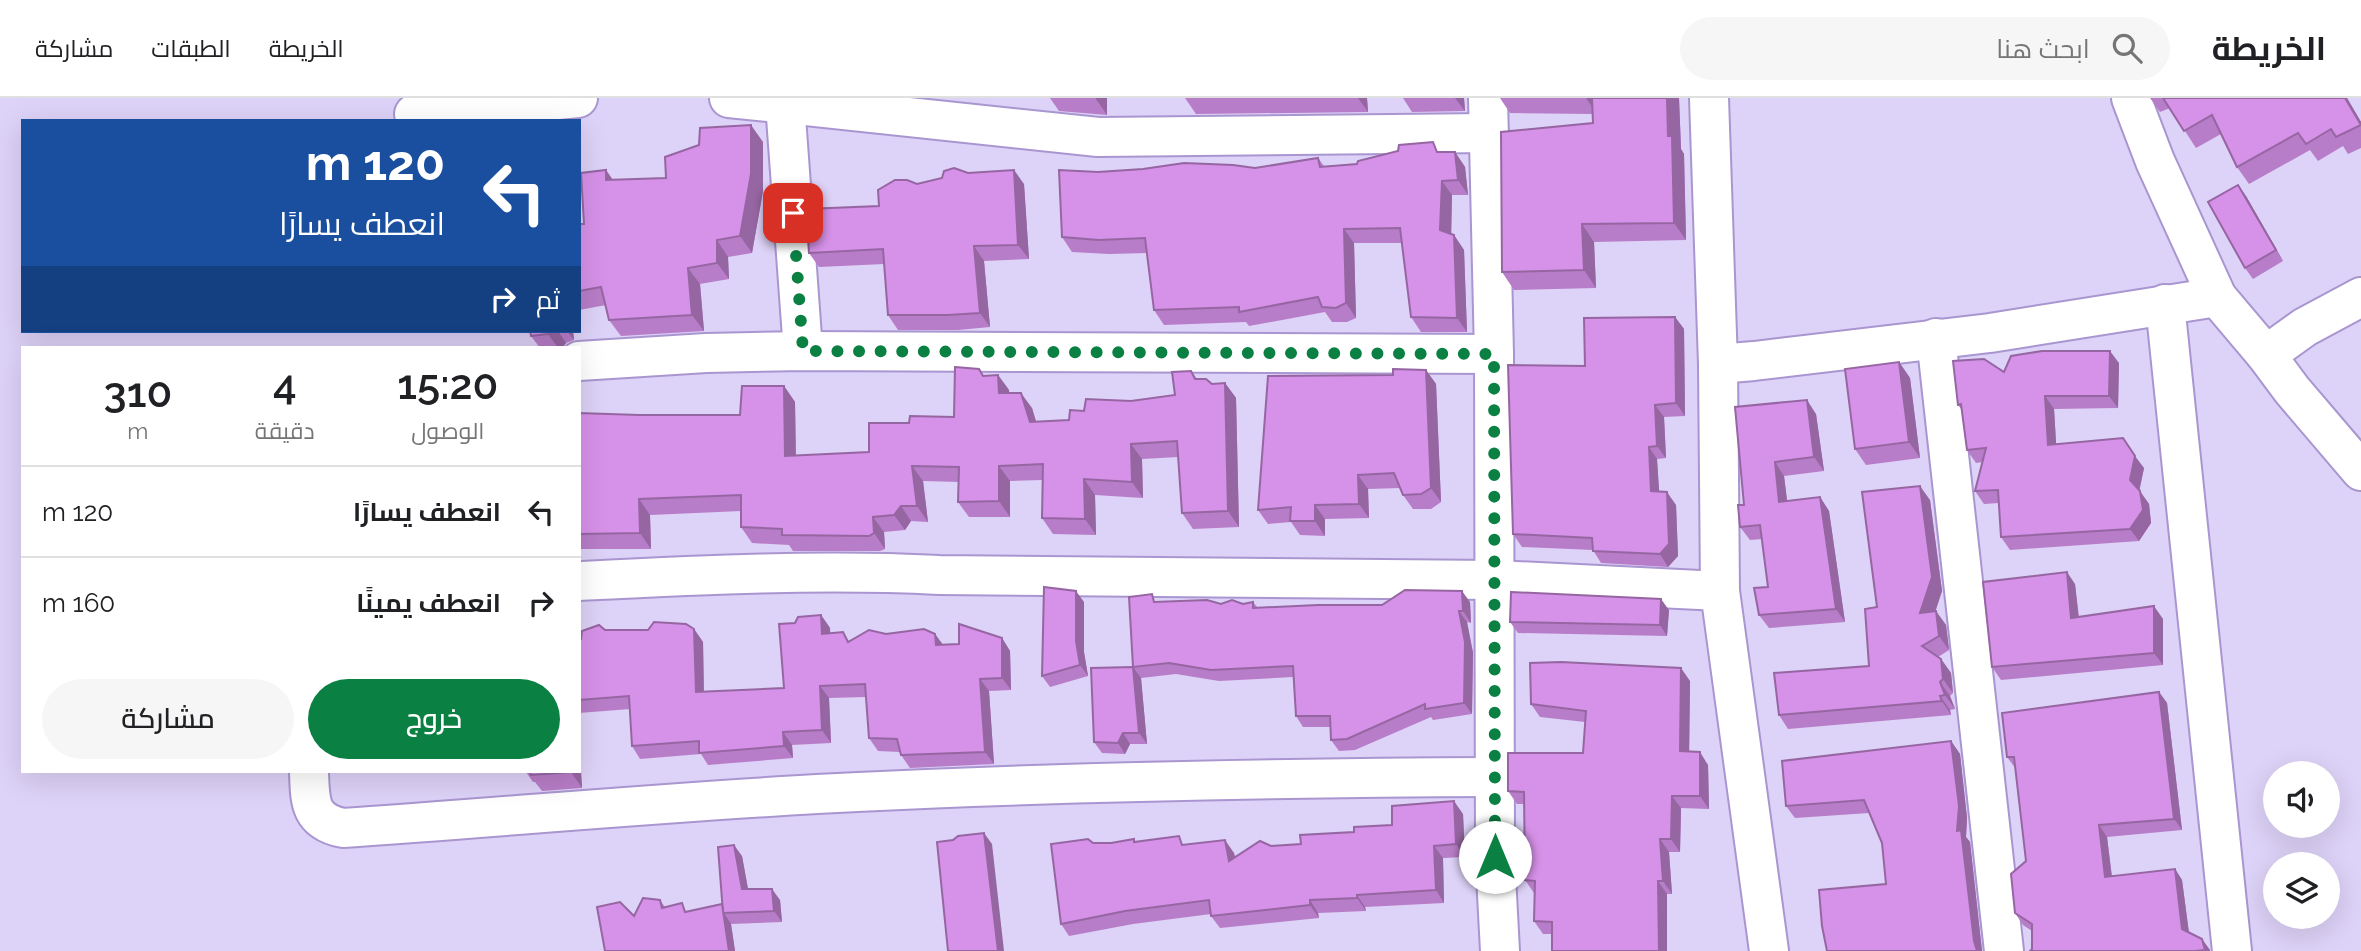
<!DOCTYPE html>
<html lang="ar">
<meta charset="utf-8">
<style>
:root{--surface:#fff;--page:#f6f6f6;--text:#202124;--muted:#757577;--line:#e0e0e0;--accent:#0b8043}
body{margin:0;font-family:Raleway,Cairo,sans-serif;background:var(--page);color:var(--text);direction:rtl;height:100vh;display:flex;flex-direction:column;font-size:26px;white-space:nowrap}
*{box-sizing:border-box;margin:0}
p{font-size:23px;color:var(--muted)}
.icon{flex:none;width:38px;height:38px;fill:none;stroke:currentColor;stroke-width:2;stroke-linecap:round;stroke-linejoin:round}
.map{position:relative;flex:1;overflow:hidden;direction:ltr}
.side{position:absolute;left:21px;top:248px;width:560px;height:427px;display:flex;flex-direction:column;background:var(--surface);border-radius:0px;box-shadow:0 7px 28px #0002;direction:rtl}
.side>*{flex:none}
.top-card{position:absolute;left:21px;top:21px;width:560px;height:214px;border-radius:0px;box-shadow:0 7px 28px #0002;direction:rtl;background:#1a4fa0;color:#fff;overflow:hidden}
.tools{position:absolute;left:2263px;top:663px;display:grid;gap:14px}
.tools a{display:grid;place-items:center;width:77px;height:77px;border-radius:50%;background:var(--surface);box-shadow:0 7px 28px #0002;font-size:35px}
.pin{position:absolute;display:grid;place-items:center;width:60px;height:60px;color:#fff;margin:-30px;border-radius:14px;box-shadow:0 4px 10px #0006}
.me{position:absolute;width:77px;margin:-38px;rotate:0deg;stroke-linejoin:round;filter:drop-shadow(0 0 5px #0008)}
.turn{display:flex;align-items:center;gap:24px;height:147px;padding:0 21px;font-size:32px}
.turn .icon{width:91px;height:91px;stroke-width:2.5}
.turn b{display:block;font-size:49px;line-height:60px}
.then{display:flex;align-items:center;height:66px;padding:0 21px;background:#0003;gap:14px;font-size:26px}
.eta{display:flex;justify-content:space-evenly;align-items:center;height:119px;text-align:center}
.eta b{font-size:42px;font-weight:600;line-height:49px}
.cta{display:flex;gap:14px;margin-top:auto;padding:14px 21px}
.cta a{flex:1;height:80px;border-radius:42px;background:var(--accent);color:#fff;font-size:28px;font-weight:600;line-height:80px;text-align:center}
.cta a+a{background:var(--page);color:var(--text)}
ul{padding:0;list-style:none}
li{display:flex;align-items:center;gap:21px;height:91px;padding:0 21px;border-top:2px solid var(--line)}
li div{flex:1}
li b{display:block;font-size:26px}
li em{font-style:normal}
header{display:flex;align-items:center;gap:42px;box-sizing:border-box;height:98px;padding:0 35px;background:var(--surface);border-bottom:2px solid var(--line)}
header strong{font-size:33px}
nav{display:flex;gap:38px;margin-inline-start:auto;font-size:24px}
.search{width:490px;height:63px;background:var(--page);display:flex;align-items:center;gap:18px;box-sizing:border-box;padding:0 24px;border-radius:38px;color:var(--muted);font-size:26px}
.map>svg:first-child{display:block}
</style>
<header>
<strong>الخريطة</strong>
<div class="search"><svg class="icon" aria-label="search" viewBox="0 0 24 24"><circle cx="10" cy="10" r="6"/><path d="M15 15l6 6"/></svg>ابحث هنا</div>
<nav><a>الخريطة</a><a>الطبقات</a><a>مشاركة</a></nav>
</header>
<div class="map">
<svg width="2361" height="853" viewBox="0 0 2361 853">
<rect width="100%" height="100%" fill="#ddd2f7"/>
<g fill="none" stroke-linecap="round" stroke-linejoin="round">
<g stroke="#a996d0" stroke-width="42">
<g id="minor">
<polyline points="729,0 1098,39 1489,35"/>
<polyline points="1488,0 1494,256 1495,759 1500,853"/>
<polyline points="1709,0 1718,266 1720,493 1769,853"/>
<polyline points="2131,0 2155,63 2217,199 2266,257 2292,292 2361,373"/>
<polyline points="785,5 803,253"/>
<polyline points="414,16 578,0"/>
<polyline points="2165,206 2232,853"/>
<polyline points="1936,240 2004,853"/>
<polyline points="2266,257 2305,229 2361,199"/>
<polyline points="579,263 706,255 803,253 1494,256"/>
<polyline points="1718,266 1754,263 1990,235 2217,199"/>
<path d="M579,483C700,477 819,471 939,477L1496,482L1720,493"/>
<path d="M309,674C310,703 309,723 343,730C501,719 659,705 817,696C1043,684 1269,680 1495,679"/>
</g>
</g>
<use href="#minor" stroke="#fff" stroke-width="38"/>
</g>
<g fill="#b87dc8">
<polygon points="1050,0 1107,0 1107,17 1059,13"/>
<polygon points="1185,0 1367,0 1368,14 1196,16"/>
<polygon points="1403,0 1464,0 1465,13 1412,14"/>
<polygon points="1500,0 1679,0 1681,51 1684,56 1686,142 1594,144 1596,190 1514,192 1502,174 1593,25 1593,16 1510,15"/>
<polygon points="2150,0 2347,0 2361,24 2361,50 2348,56 2343,48 2318,63 2310,52 2249,86 2237,69 2221,36 2196,50 2170,10 2160,14"/>
<polygon points="763,44 763,93 752,155 728,159 729,181 700,186 704,233 621,238 609,222 606,207 579,212 579,126 584,126 613,82 666,80"/>
<polygon points="1440,54 1455,54 1465,69 1468,97 1452,97 1451,136 1454,137 1464,152 1467,234 1421,234 1411,219 1402,145 1354,145 1356,220 1347,224 1332,224 1325,214 1249,228 1246,224 1164,227 1154,212 1147,155 1109,156 1072,154 1062,139 1098,74 1255,70 1318,60 1324,68 1357,66"/>
<polygon points="968,75 1024,86 1029,161 984,163 990,229 958,232 898,232 888,217 884,166 819,169 809,155 879,108 917,86"/>
<polygon points="2246,98 2283,163 2253,181 2245,170"/>
<polygon points="1675,219 1684,231 1685,318 1664,319 1666,360 1657,361 1659,394 1676,407 1678,458 1668,469 1601,465 1593,452 1522,449 1513,436 1585,268"/>
<polygon points="530,233 573,233 574,242 566,245 562,250 540,250 531,238"/>
<polygon points="1899,264 1910,280 1920,360 1866,367 1855,351"/>
<polygon points="2119,265 2118,310 2054,311 2056,346 2144,370 2139,393 2149,406 2151,425 2139,443 2010,452 2001,439 1999,405 1984,406 1975,393 1983,364 1976,365 1967,352 1962,312 1958,307 2004,274"/>
<polygon points="1426,272 1436,286 1441,404 1431,411 1413,411 1403,397 1400,390 1368,391 1369,420 1325,421 1325,438 1300,437 1291,424 1268,426 1258,412 1393,277"/>
<polygon points="1191,273 1197,281 1212,286 1225,285 1236,300 1239,429 1193,431 1182,415 1178,359 1142,361 1143,400 1095,397 1096,437 1053,436 1042,420 1042,382 1010,383 1010,419 969,419 958,404 959,384 923,383 928,424 911,423 905,432 884,434 885,451 880,453 793,453 789,447 752,445 741,429 741,413 650,417 651,451 579,451 579,315 639,317 740,317 784,288 795,304 796,358 869,354 909,325 954,319 984,278 998,277 1009,292 1009,295 1032,310 1036,324 1069,322 1084,313 1131,303 1175,297"/>
<polygon points="1735,309 1816,316 1824,373 1784,378 1787,403 1820,399 1829,413 1845,524 1769,530 1759,517 1768,489 1762,441 1750,442 1740,429 1744,407"/>
<polygon points="1930,402 1942,493 1935,513 1946,527 1949,552 1938,559 1941,561 1951,575 1953,595 1950,598 1955,611 1950,612 1951,617 1788,631 1779,617 1869,568 1877,509"/>
<polygon points="2075,486 2079,519 2163,521 2163,567 2001,582 1992,569"/>
<polygon points="1084,504 1084,554 1088,578 1050,589 1042,578"/>
<polygon points="1158,504 1243,506 1253,504 1258,510 1470,504 1471,525 1467,524 1473,555 1472,616 1433,622 1431,619 1355,652 1339,653 1331,642 1330,629 1303,629 1296,618 1293,579 1219,583 1176,576 1141,580 1147,646 1130,646 1125,656 1102,655 1094,644 1133,569"/>
<polygon points="1669,512 1667,538 1518,535 1510,524"/>
<polygon points="821,517 830,530 830,535 843,534 849,544 886,536 935,536 942,547 959,546 1002,540 1010,553 1011,592 989,593 994,666 910,670 901,657 900,654 878,653 869,640 866,599 829,600 831,645 792,647 793,660 708,667 701,656 640,661 632,648 630,611 579,615 579,541 605,532 648,532 694,531 703,544 704,594 784,590 795,525"/>
<polygon points="1690,583 1689,654 1708,667 1709,711 1681,710 1680,754 1669,754 1672,796 1667,796 1667,853 1552,853 1552,836 1543,836 1534,823 1534,795 1525,782 1524,706 1517,706 1508,693 1583,655 1585,624 1540,619 1531,606"/>
<polygon points="2159,594 2167,605 2182,732 2107,739 2112,778 2175,771 2182,782 2189,835 2202,841 2210,853 2030,853 2032,851 2032,833 2023,827 2015,815 2026,763 2016,671 2007,659"/>
<polygon points="579,640 582,690 542,693 535,684 533,684 526,674 579,674"/>
<polygon points="1951,643 1960,656 1967,720 1966,739 1970,744 1982,853 1827,853 1886,786 1882,745 1869,715 1795,720 1786,708"/>
<polygon points="1463,716 1465,759 1443,760 1444,805 1365,809 1366,813 1318,815 1319,820 1220,830 1211,818 1211,816 1133,826 1069,838 1061,826 1093,745 1136,744 1185,747 1234,755 1235,759 1271,748 1301,746 1392,727"/>
<polygon points="742,758 748,791 780,802 782,824 731,826 735,853 605,853 634,818 660,802 665,809 687,814 723,806"/>
</g>
<g fill="#9666a2">
<polygon points="1096,0 1107,0 1107,17 1096,1"/>
<polygon points="1358,0 1367,0 1368,14"/>
<polygon points="1455,0 1464,0 1465,13"/>
<polygon points="1586,0 1596,0 1597,16"/>
<polygon points="1667,0 1679,0 1681,51 1684,56 1686,142 1674,125"/>
<polygon points="2345,0 2347,0 2361,24 2361,27"/>
<polygon points="751,27 763,44 763,93 752,155 740,138"/>
<polygon points="1455,54 1465,69 1468,97 1458,82"/>
<polygon points="606,72 618,89 606,82"/>
<polygon points="1014,72 1024,86 1029,161 1018,147"/>
<polygon points="1442,83 1452,97 1451,146 1440,132"/>
<polygon points="2238,87 2246,98 2283,163 2276,152"/>
<polygon points="1582,126 1594,144 1596,190 1584,172"/>
<polygon points="1344,131 1354,145 1356,220 1346,205"/>
<polygon points="1454,137 1464,152 1467,234 1457,220"/>
<polygon points="717,142 728,159 729,181 717,165"/>
<polygon points="974,148 984,163 990,229 980,215"/>
<polygon points="688,170 700,186 704,233 692,217"/>
<polygon points="1675,219 1684,231 1685,318 1676,305"/>
<polygon points="551,233 558,233 566,245 562,250 558,250 548,236"/>
<polygon points="567,233 573,233 574,242"/>
<polygon points="2110,253 2119,265 2118,310 2109,298"/>
<polygon points="1899,264 1910,280 1920,360 1909,344"/>
<polygon points="1426,272 1436,286 1441,404 1431,390"/>
<polygon points="998,277 1009,292 1010,310 999,295"/>
<polygon points="1225,285 1236,300 1239,429 1228,413"/>
<polygon points="784,288 795,304 796,374 785,358"/>
<polygon points="1021,295 1032,310 1041,340 1030,324"/>
<polygon points="2045,298 2054,311 2057,360 2048,347"/>
<polygon points="1807,302 1816,316 1824,373 1814,359"/>
<polygon points="1655,307 1664,319 1666,360 1657,348"/>
<polygon points="1131,346 1142,361 1143,400 1132,384"/>
<polygon points="1649,349 1657,361 1660,406 1651,393"/>
<polygon points="2135,358 2144,370 2139,394 2130,382"/>
<polygon points="1775,364 1784,378 1789,418 1779,404"/>
<polygon points="912,368 923,383 928,424 917,408"/>
<polygon points="999,368 1010,383 1010,419 999,403"/>
<polygon points="1358,377 1368,391 1369,420 1359,406"/>
<polygon points="1084,381 1095,397 1096,437 1085,421"/>
<polygon points="1920,388 1930,402 1942,493 1930,530 1920,515"/>
<polygon points="2140,393 2149,406 2151,425 2139,443 2130,431"/>
<polygon points="1667,394 1676,407 1678,458 1668,469 1660,456"/>
<polygon points="1820,399 1829,413 1845,524 1836,511"/>
<polygon points="639,401 650,417 651,451 640,435"/>
<polygon points="1315,407 1325,421 1325,438 1315,423"/>
<polygon points="901,408 911,423 905,432 894,417"/>
<polygon points="873,419 884,434 885,451 874,435"/>
<polygon points="2067,474 2075,486 2080,533 2071,520"/>
<polygon points="1076,493 1084,504 1084,554 1088,578 1080,567 1076,543"/>
<polygon points="1462,493 1470,504 1471,525 1463,513"/>
<polygon points="1661,501 1669,512 1667,538 1660,527"/>
<polygon points="2154,508 2163,521 2163,567 2154,555"/>
<polygon points="1459,513 1467,524 1473,555 1472,616 1464,605"/>
<polygon points="1936,513 1946,527 1949,552 1939,538"/>
<polygon points="821,517 830,530 831,549 822,536"/>
<polygon points="694,531 703,544 704,607 696,594"/>
<polygon points="935,536 944,548 936,547"/>
<polygon points="1002,540 1010,553 1011,592 1002,580"/>
<polygon points="1941,561 1951,575 1953,595 1943,581"/>
<polygon points="1133,569 1141,580 1147,646 1139,635"/>
<polygon points="1681,570 1690,583 1689,666 1680,653"/>
<polygon points="980,581 989,593 994,666 985,654"/>
<polygon points="1940,584 1950,598 1955,611 1945,597"/>
<polygon points="820,588 829,600 831,645 822,632"/>
<polygon points="2159,594 2167,605 2182,732 2174,721"/>
<polygon points="1940,598 1950,612 1951,617 1942,603"/>
<polygon points="783,634 792,647 793,660 784,648"/>
<polygon points="1123,635 1130,646 1125,656 1118,645"/>
<polygon points="579,640 582,690 571,674 579,674"/>
<polygon points="1951,643 1960,656 1967,720 1966,739 1970,744 1982,853 1977,853 1974,843 1957,733"/>
<polygon points="1700,654 1708,667 1709,711 1700,698"/>
<polygon points="1672,698 1681,710 1680,754 1671,741"/>
<polygon points="1454,703 1463,716 1465,759 1456,746"/>
<polygon points="2099,727 2107,739 2113,790 2105,779"/>
<polygon points="984,735 992,746 1004,853 998,853"/>
<polygon points="1660,741 1669,754 1672,796 1663,783"/>
<polygon points="1225,742 1234,755 1238,775 1229,763"/>
<polygon points="734,747 742,758 750,802 742,791"/>
<polygon points="1434,748 1443,760 1444,805 1436,792"/>
<polygon points="2175,771 2182,782 2190,843 2182,831"/>
<polygon points="1658,783 1667,796 1667,853 1659,853"/>
<polygon points="772,791 780,802 782,824 774,813"/>
<polygon points="1357,797 1365,809 1366,813 1357,800"/>
<polygon points="1310,802 1318,815 1319,820 1310,807"/>
<polygon points="724,815 731,826 735,853 729,853"/>
<polygon points="2202,841 2210,852 2210,853 2206,853 2205,852"/>
</g>
<g fill="#d691e8" stroke="#9666a2" stroke-width="2">
<polygon points="1592,0 1667,0 1668,38 1672,38 1674,125 1582,126 1584,172 1502,174 1501,34 1593,25"/>
<polygon points="2163,0 2345,0 2361,27 2336,39 2331,31 2306,46 2298,35 2237,69 2212,17 2184,33"/>
<polygon points="751,27 751,76 740,138 717,142 717,165 688,170 692,217 609,222 601,189 579,193 579,126 584,126 581,75 606,72 606,82 666,80 665,59 699,47 700,30"/>
<polygon points="1433,44 1437,54 1455,54 1458,82 1442,83 1440,132 1454,137 1457,220 1411,219 1400,130 1344,131 1346,205 1336,210 1322,209 1318,199 1239,214 1239,209 1154,212 1145,140 1099,142 1062,139 1059,72 1098,74 1143,71 1184,65 1233,67 1255,70 1318,60 1320,69 1357,66 1358,63 1398,53 1399,47"/>
<polygon points="954,70 968,75 1014,72 1018,147 974,148 980,215 948,217 888,217 883,151 809,155 806,111 879,108 878,92 895,82 907,82 917,86 942,80 944,73"/>
<polygon points="2238,87 2276,152 2245,170 2208,104"/>
<polygon points="1675,219 1676,305 1655,307 1657,348 1649,349 1651,393 1667,394 1669,446 1660,456 1593,453 1592,440 1513,436 1508,267 1585,268 1584,220"/>
<polygon points="530,233 551,233 548,236 531,238"/>
<polygon points="2042,253 2110,253 2109,298 2045,298 2048,347 2123,340 2135,358 2130,382 2140,393 2143,412 2130,431 2001,439 1998,392 1975,393 1986,350 1967,352 1961,306 1958,307 1953,263 1984,261 2004,274 2011,258"/>
<polygon points="1899,264 1909,344 1855,351 1845,271"/>
<polygon points="955,269 979,271 983,278 998,277 999,295 1021,295 1030,324 1069,322 1070,312 1084,313 1086,301 1131,303 1175,297 1172,274 1191,273 1195,281 1206,281 1212,286 1225,285 1228,413 1182,415 1177,343 1131,346 1132,384 1084,381 1085,421 1042,420 1043,366 999,368 999,403 958,404 959,369 912,368 917,408 901,408 894,417 873,419 874,435 869,438 782,437 782,431 741,429 741,397 639,401 640,435 579,436 579,315 639,317 740,317 742,288 784,288 785,358 869,354 869,325 909,325 910,318 954,319"/>
<polygon points="1393,271 1426,272 1431,390 1421,396 1403,397 1394,375 1358,377 1359,406 1315,407 1315,423 1290,423 1291,409 1258,412 1268,278 1393,277"/>
<polygon points="1807,302 1814,359 1775,364 1779,404 1820,399 1836,511 1759,517 1754,490 1768,489 1760,427 1740,429 1738,407 1744,407 1735,309"/>
<polygon points="1920,388 1932,479 1920,515 1936,513 1939,538 1922,548 1941,561 1943,581 1940,584 1945,597 1940,598 1942,603 1779,617 1774,575 1869,568 1865,511 1877,509 1862,394"/>
<polygon points="2067,474 2071,520 2154,508 2154,555 1992,569 1983,484"/>
<polygon points="1044,489 1076,493 1076,543 1080,567 1042,578"/>
<polygon points="1405,492 1462,493 1463,513 1459,513 1465,544 1464,605 1425,611 1425,606 1347,641 1331,642 1330,618 1296,618 1293,568 1211,572 1169,565 1133,569 1129,499 1152,496 1154,504 1207,502 1221,506 1232,502 1243,506 1253,504 1253,510 1318,507 1382,507"/>
<polygon points="1511,494 1661,501 1660,527 1510,524"/>
<polygon points="821,517 822,536 843,534 848,544 869,532 886,536 924,531 935,536 936,547 959,546 959,526 1002,540 1002,580 980,581 985,654 901,657 897,641 869,640 865,586 820,588 822,632 783,634 784,648 699,655 699,643 632,648 629,598 579,602 579,541 581,541 582,533 599,527 605,532 648,532 654,524 686,526 694,531 696,594 784,590 779,526 795,525 798,519"/>
<polygon points="1561,564 1681,570 1680,653 1700,654 1700,698 1672,698 1671,741 1660,741 1663,783 1658,783 1659,853 1552,853 1552,824 1534,823 1535,783 1525,782 1524,694 1508,693 1508,655 1583,655 1586,613 1531,606 1530,565"/>
<polygon points="1133,569 1139,635 1123,635 1118,645 1094,644 1091,570"/>
<polygon points="2159,594 2174,721 2099,727 2105,779 2175,771 2182,831 2202,841 2205,852 2195,853 2030,853 2032,851 2032,826 2015,815 2011,776 2026,763 2014,659 2007,659 2002,615"/>
<polygon points="1951,643 1959,708 1957,733 1961,732 1974,843 1977,853 1827,853 1822,828 1819,792 1886,786 1882,745 1864,702 1786,708 1782,663"/>
<polygon points="530,674 571,674 531,677"/>
<polygon points="1454,703 1456,746 1434,748 1436,792 1357,797 1357,800 1310,802 1310,807 1211,818 1209,802 1125,813 1061,826 1051,746 1088,741 1093,745 1111,745 1134,741 1134,744 1179,738 1182,747 1225,742 1229,763 1260,743 1271,748 1301,746 1300,737 1354,734 1354,729 1392,727 1392,708"/>
<polygon points="984,735 998,853 948,853 937,744 953,742 958,738"/>
<polygon points="734,747 742,791 772,791 774,813 723,815 718,749"/>
<polygon points="643,800 660,802 662,810 682,805 685,814 722,806 729,853 605,853 597,809 620,804 634,818"/>
</g>
<g fill="none" stroke-linecap="round" stroke-linejoin="round">
<polyline stroke="#0b8043" stroke-width="12" stroke-dasharray="0 21.6" points="793,115 803,253 1494,256 1495,759"/>
</g>
</svg>
<div class="tools">
<a><svg class="icon" aria-label="sound" viewBox="0 0 24 24"><path d="M4 9h4l5-4v14l-5-4H4zM17 9q2 3 0 6"/></svg></a>
<a><svg class="icon" aria-label="layers" viewBox="0 0 24 24"><path d="M12 4l9 5-9 5-9-5zM3 14l9 5 9-5"/></svg></a>
</div>
<div class="pin" style="left:793px;top:115px;background:#d93025"><svg class="icon" aria-label="arrive" viewBox="0 0 24 24"><path d="M6 21V4h12l-3 4 3 4H6"/></svg></div>
<svg class="me" style="left:1495px;top:759px" viewBox="-20 -20 40 40"><circle r="19" fill="#fff"/><path d="M0-13L10 11 0 6-10 11z" fill="#0b8043"/></svg>
<div class="top-card">
<div class="turn"><svg class="icon" aria-label="left" viewBox="0 0 24 24"><path d="M17 20v-9H6M10 6l-5 5 5 5"/></svg><div><b>120 m</b>انعطف يسارًا</div></div>
<div class="then">ثم<svg class="icon" aria-label="right" viewBox="0 0 24 24"><path d="M7 20v-9h11M14 6l5 5-5 5"/></svg></div>
</div>
<section class="side">
<div class="eta">
<div><b>15:20</b><p>الوصول</p></div>
<div><b>4</b><p>دقيقة</p></div>
<div><b>310</b><p>m</p></div>
</div>
<ul>
<li><svg class="icon" aria-label="left" viewBox="0 0 24 24"><path d="M17 20v-9H6M10 6l-5 5 5 5"/></svg><div><b>انعطف يسارًا</b></div><em>120 m</em></li>
<li><svg class="icon" aria-label="right" viewBox="0 0 24 24"><path d="M7 20v-9h11M14 6l5 5-5 5"/></svg><div><b>انعطف يمينًا</b></div><em>160 m</em></li>
</ul>
<div class="cta"><a>خروج</a><a>مشاركة</a></div>
</section>
</div>
